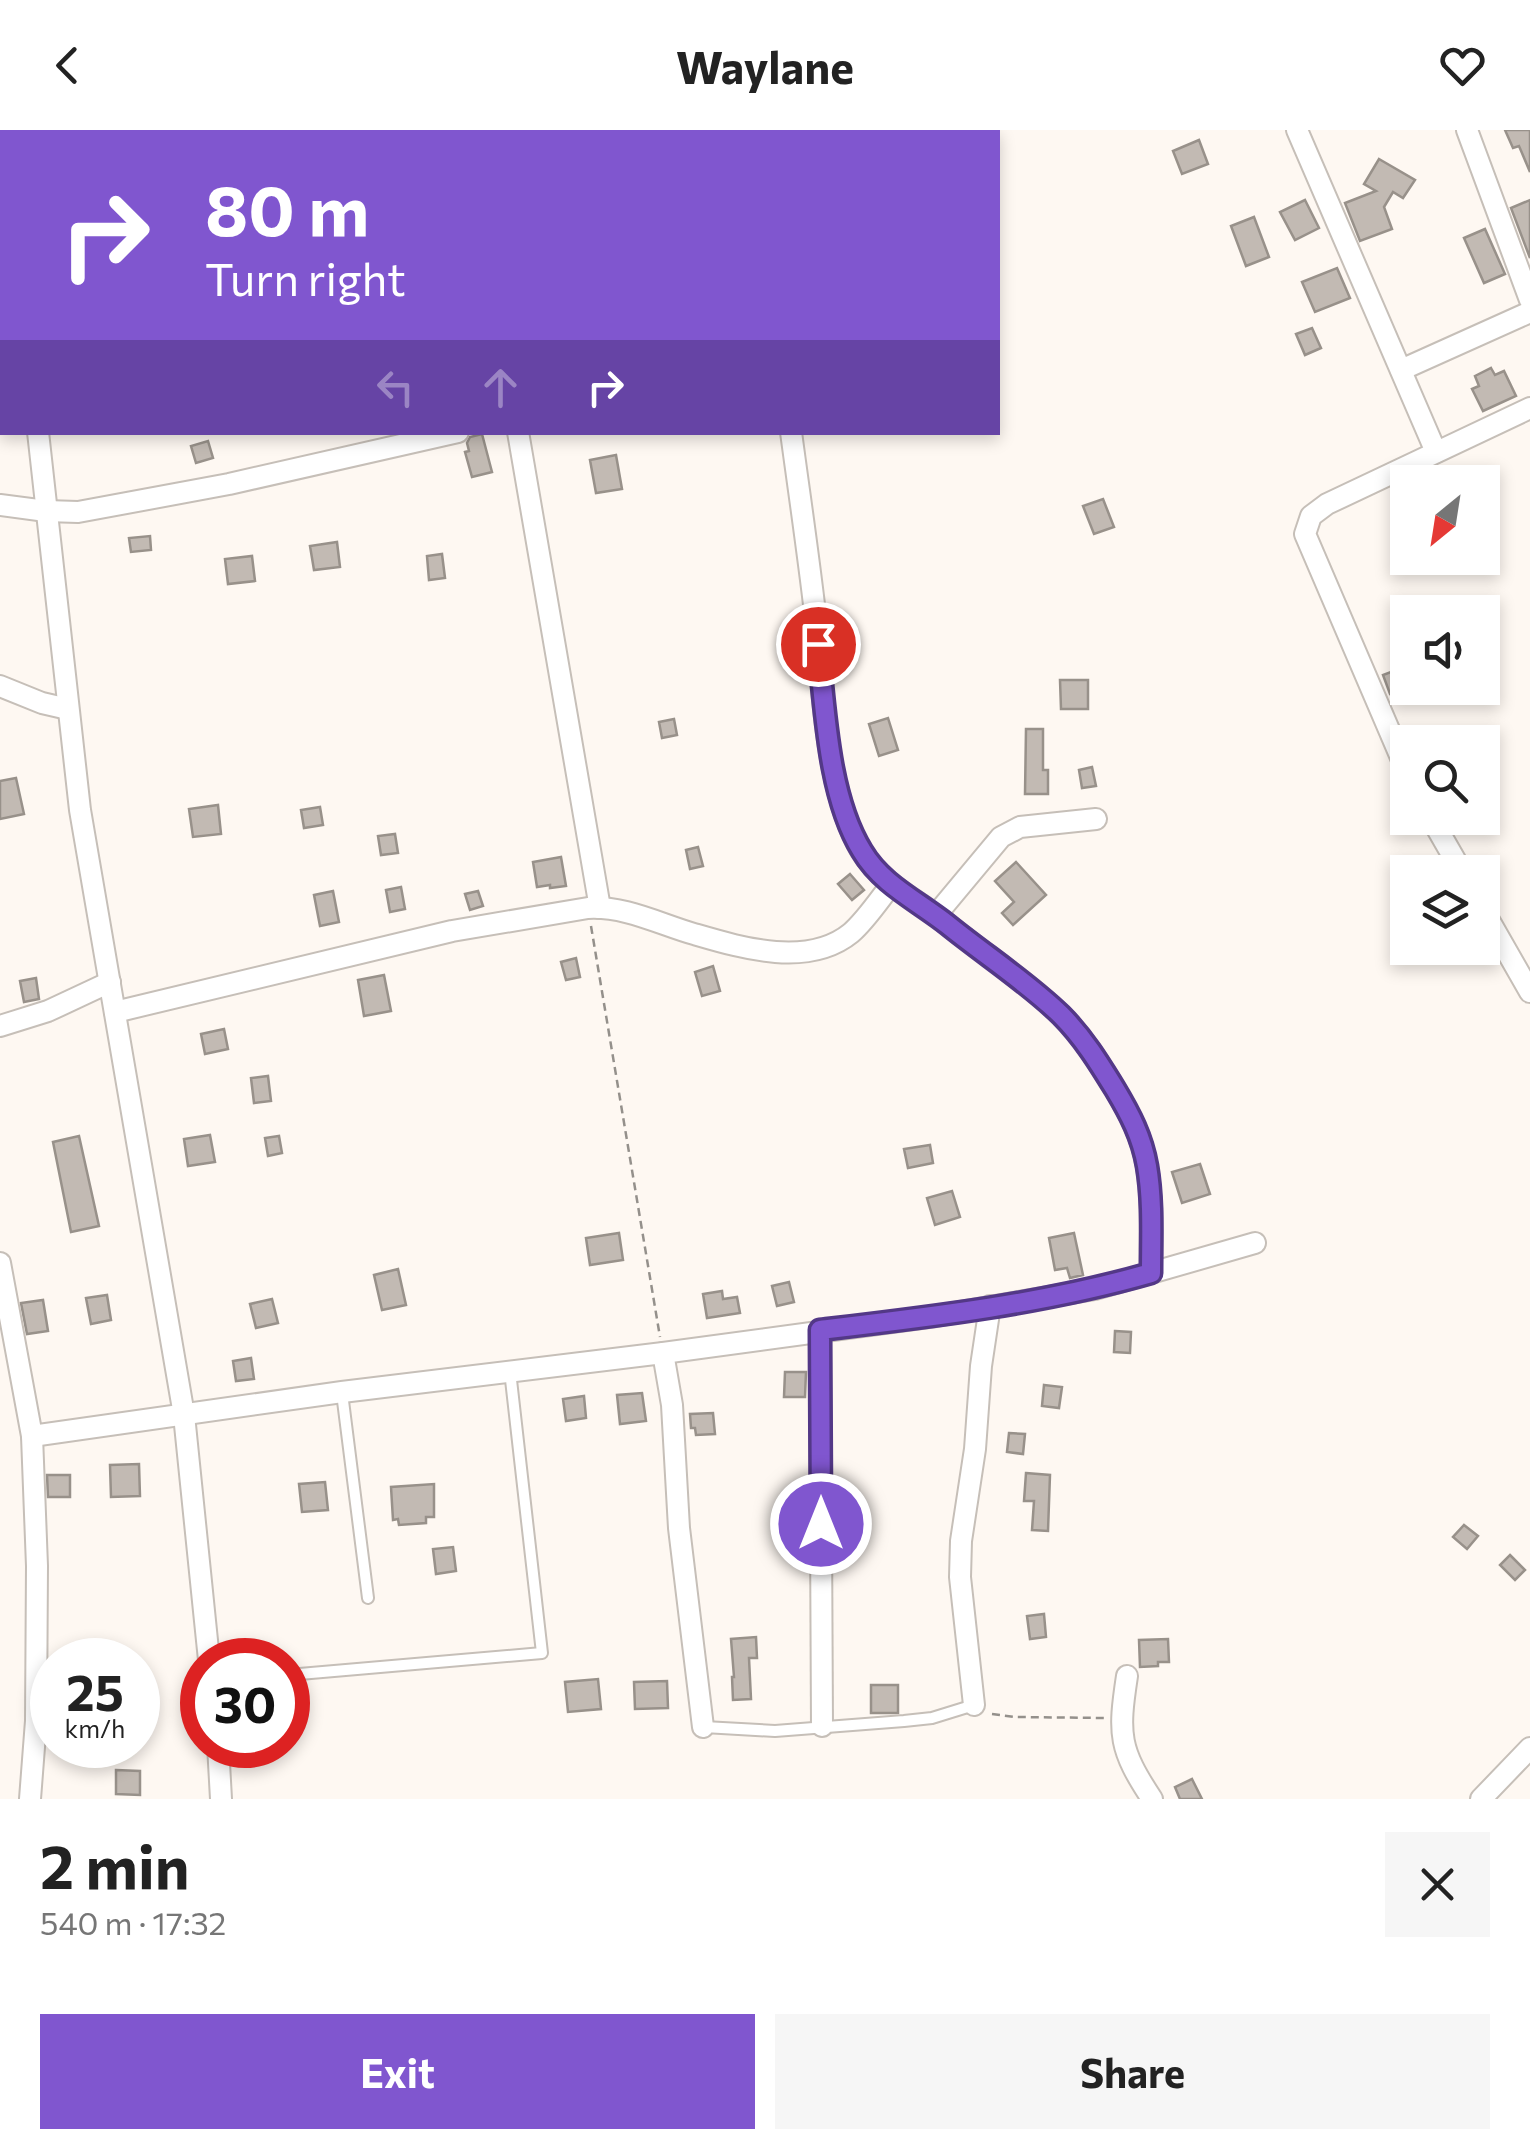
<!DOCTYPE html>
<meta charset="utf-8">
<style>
:root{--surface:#fff;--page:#f6f6f6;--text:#222;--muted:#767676;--accent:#8056cf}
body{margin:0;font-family:Commissioner,sans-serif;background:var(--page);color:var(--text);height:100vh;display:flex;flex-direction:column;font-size:38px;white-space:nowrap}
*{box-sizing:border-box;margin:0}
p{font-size:32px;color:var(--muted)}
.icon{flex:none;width:55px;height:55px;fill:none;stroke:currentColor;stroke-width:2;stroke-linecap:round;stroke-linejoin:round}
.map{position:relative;height:1669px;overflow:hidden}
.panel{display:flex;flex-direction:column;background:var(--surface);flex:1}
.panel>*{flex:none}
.banner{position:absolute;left:0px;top:0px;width:1000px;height:305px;box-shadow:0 5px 15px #0003;background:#8056cf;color:#fff;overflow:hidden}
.needle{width:65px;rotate:210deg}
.fabs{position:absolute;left:1390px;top:335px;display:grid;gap:20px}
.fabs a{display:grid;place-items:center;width:110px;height:110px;border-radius:0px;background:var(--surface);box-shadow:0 5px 15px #0003;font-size:50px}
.speed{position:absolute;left:30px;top:1508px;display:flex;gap:20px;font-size:50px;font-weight:700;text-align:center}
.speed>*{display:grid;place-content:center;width:130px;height:130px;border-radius:50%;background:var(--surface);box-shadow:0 5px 15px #0003;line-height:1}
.speed small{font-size:25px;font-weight:400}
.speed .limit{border:15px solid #d22;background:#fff;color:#111}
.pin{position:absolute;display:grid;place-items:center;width:85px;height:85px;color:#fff;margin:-42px;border:5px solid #fff;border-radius:50%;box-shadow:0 2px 10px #0007}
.me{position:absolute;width:110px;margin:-55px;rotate:0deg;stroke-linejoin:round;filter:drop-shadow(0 0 8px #0008)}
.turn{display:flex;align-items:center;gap:35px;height:210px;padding:0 40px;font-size:45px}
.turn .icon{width:130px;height:130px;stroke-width:2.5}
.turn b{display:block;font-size:70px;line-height:85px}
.lanes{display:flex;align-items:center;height:95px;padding:0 40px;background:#0003;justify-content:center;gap:50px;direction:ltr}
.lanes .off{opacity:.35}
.round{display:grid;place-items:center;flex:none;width:105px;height:105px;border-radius:0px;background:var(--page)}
.head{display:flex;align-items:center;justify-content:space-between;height:170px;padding:0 40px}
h1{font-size:60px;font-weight:700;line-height:75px}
.cta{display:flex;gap:20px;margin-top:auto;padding:20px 40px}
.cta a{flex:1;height:115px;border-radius:0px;background:var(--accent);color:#fff;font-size:40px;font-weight:700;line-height:115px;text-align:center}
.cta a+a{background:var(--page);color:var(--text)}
header{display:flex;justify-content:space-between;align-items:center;height:130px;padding:0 40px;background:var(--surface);font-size:45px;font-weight:700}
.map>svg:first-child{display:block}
</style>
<header><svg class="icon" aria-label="back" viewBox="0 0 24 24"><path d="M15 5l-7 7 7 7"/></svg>Waylane<svg class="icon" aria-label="heart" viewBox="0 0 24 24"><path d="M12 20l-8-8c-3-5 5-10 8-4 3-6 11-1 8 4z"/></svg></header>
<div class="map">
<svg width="1530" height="1669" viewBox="0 0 1530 1669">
<rect width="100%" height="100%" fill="#fef8f2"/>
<g fill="#c2bab3" stroke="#98918a" stroke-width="2.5">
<polygon points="1505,0 1530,0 1530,42 1519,16 1513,18"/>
<polygon points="1199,10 1208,34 1182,44 1173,21"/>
<polygon points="1379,29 1415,50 1403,68 1393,62 1384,77 1392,99 1360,111 1345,73 1376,61 1364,54"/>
<polygon points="1305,70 1319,98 1295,110 1280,82"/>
<polygon points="1530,70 1530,128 1511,78"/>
<polygon points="1254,87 1269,127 1246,136 1231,96"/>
<polygon points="1485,99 1505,144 1484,153 1464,108"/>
<polygon points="1337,138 1350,168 1315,182 1302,152"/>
<polygon points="1312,198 1321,218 1305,225 1296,204"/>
<polygon points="1491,238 1495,245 1504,241 1516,266 1483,281 1472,259 1479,256 1475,246"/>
<polygon points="482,304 492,342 472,347 465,322 469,321 467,313 470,307"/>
<polygon points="208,311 213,328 196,333 191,316"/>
<polygon points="616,325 622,359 596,363 590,330"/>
<polygon points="1103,369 1114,397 1094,404 1083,376"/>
<polygon points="150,406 151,420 131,422 129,408"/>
<polygon points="337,412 340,437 314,440 310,416"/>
<polygon points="442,424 445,448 429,450 427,426"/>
<polygon points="252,426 255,451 228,454 225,429"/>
<polygon points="1396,540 1403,559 1390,564 1383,545"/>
<polygon points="1060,550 1088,550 1088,579 1061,579"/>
<polygon points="888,588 898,620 879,626 869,594"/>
<polygon points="674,589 677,605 662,608 659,592"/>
<polygon points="1026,599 1043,599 1043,640 1048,640 1048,664 1025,664"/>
<polygon points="1092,637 1096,656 1082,658 1079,640"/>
<polygon points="16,648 24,684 0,689 0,651"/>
<polygon points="218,675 221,704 193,707 189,679"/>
<polygon points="320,677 323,695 304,698 301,680"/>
<polygon points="395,704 398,723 381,725 378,706"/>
<polygon points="698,717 703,736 690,739 686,720"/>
<polygon points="561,727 566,756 550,758 550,755 537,757 533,732"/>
<polygon points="1016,732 1046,765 1013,795 1002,783 1014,772 995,751"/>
<polygon points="850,744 864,760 852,770 838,754"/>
<polygon points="401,757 405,779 390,782 386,760"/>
<polygon points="333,761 339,792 320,796 314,765"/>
<polygon points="478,761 483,776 470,780 465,764"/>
<polygon points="576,828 580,847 566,850 561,832"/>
<polygon points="713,836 720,861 702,866 695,842"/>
<polygon points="384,845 391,881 364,886 358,850"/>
<polygon points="36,848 39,869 24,872 20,851"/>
<polygon points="224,899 228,919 205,924 201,904"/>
<polygon points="268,946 271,971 254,973 251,948"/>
<polygon points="210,1005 215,1032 188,1036 184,1009"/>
<polygon points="79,1006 99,1096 71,1102 53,1012"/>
<polygon points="279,1006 282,1023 268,1026 265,1008"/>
<polygon points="930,1015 933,1033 908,1038 904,1019"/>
<polygon points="1200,1034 1210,1064 1182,1073 1172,1042"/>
<polygon points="952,1061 960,1087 935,1095 927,1068"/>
<polygon points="619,1103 623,1130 590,1135 586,1108"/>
<polygon points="1074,1103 1083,1145 1070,1148 1067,1138 1055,1140 1049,1108"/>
<polygon points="398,1139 406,1175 382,1180 374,1145"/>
<polygon points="789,1152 794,1172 777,1176 772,1156"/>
<polygon points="722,1161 723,1169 737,1167 740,1183 707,1188 703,1164"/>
<polygon points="107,1165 111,1190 91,1194 86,1168"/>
<polygon points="272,1169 278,1193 256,1198 250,1174"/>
<polygon points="43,1170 48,1201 27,1204 21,1173"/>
<polygon points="1115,1201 1131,1202 1130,1223 1114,1222"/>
<polygon points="251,1228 254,1249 236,1251 233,1231"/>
<polygon points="785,1242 806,1242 805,1267 784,1267"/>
<polygon points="1044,1255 1062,1257 1059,1278 1042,1276"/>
<polygon points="642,1263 646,1291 620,1294 617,1265"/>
<polygon points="584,1266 586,1288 566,1291 563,1269"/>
<polygon points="713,1283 715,1304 696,1305 695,1298 691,1298 690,1284"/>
<polygon points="1009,1303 1025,1304 1023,1324 1007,1322"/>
<polygon points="139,1334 140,1366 111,1367 110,1335"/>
<polygon points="1026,1343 1050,1345 1048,1401 1032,1400 1034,1371 1024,1371"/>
<polygon points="47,1345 70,1345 70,1367 48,1367"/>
<polygon points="325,1352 328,1380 302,1382 299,1354"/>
<polygon points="434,1354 434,1387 426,1387 426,1393 399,1395 398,1389 393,1390 391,1357"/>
<polygon points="1464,1395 1478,1406 1467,1419 1453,1407"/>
<polygon points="802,1397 804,1423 784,1424 782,1399"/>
<polygon points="453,1417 456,1441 436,1444 433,1419"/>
<polygon points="1510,1425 1525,1440 1515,1450 1500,1435"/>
<polygon points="1044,1484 1046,1507 1030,1509 1027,1486"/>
<polygon points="756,1507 757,1528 749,1528 751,1569 733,1570 732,1547 734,1547 731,1509"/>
<polygon points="1168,1509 1169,1532 1158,1532 1158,1536 1140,1537 1139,1510"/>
<polygon points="598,1549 601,1579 568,1582 565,1552"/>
<polygon points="667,1551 668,1578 635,1579 634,1552"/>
<rect x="871" y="1555" width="27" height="28"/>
<polygon points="116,1640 140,1641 140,1665 116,1664"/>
<polygon points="1192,1649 1202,1669 1180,1669 1175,1657"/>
</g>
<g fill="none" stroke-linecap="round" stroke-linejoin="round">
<g stroke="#c6bfb8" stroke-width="14">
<g id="lane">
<polyline points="342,1263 368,1468"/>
<polyline points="288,1545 542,1523 510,1241"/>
<polyline points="704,1597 775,1601 904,1591 932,1588 974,1575"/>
</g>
</g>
<g stroke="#c6bfb8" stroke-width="24">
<g id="street">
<polyline points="1297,0 1436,322"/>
<polyline points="1467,0 1530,170"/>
<polyline points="53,2 53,0"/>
<polyline points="0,5 2,6"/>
<polyline points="0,210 2,212"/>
<polyline points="1401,240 1530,182"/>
<polyline points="38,302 80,680 184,1285 209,1530"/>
<polyline points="518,302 600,778"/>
<path d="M791,302C799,362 808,422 815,483C822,553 825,657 860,719C880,753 915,768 945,792C984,824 1028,852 1063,887C1083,907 1097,930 1112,954C1128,981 1142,1006 1147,1037C1153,1071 1150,1108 1151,1143"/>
<polyline points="0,375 46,381 78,382 229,354 458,302"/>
<polyline points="0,556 42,573 68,579"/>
<polyline points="1408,644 1305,404 1311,386 1327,374 1530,278"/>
<polyline points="1431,688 1462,742"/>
<polyline points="1482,778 1530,862"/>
<polyline points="936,785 1001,707 1020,697 1096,689"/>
<path d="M115,882L452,801L588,778C626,776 659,794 694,804C742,818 808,838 851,803C866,790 879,770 891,755"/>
<polyline points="0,896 48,881 110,852"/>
<polyline points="0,1133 32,1306 37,1436 36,1591 30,1669"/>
<polyline points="820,1200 822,1596"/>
<polyline points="663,1223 672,1275 679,1398 703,1597"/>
<polyline points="32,1306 342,1262 663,1223 936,1186 1095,1159 1255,1113"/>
<path d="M1127,1546C1118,1605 1119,1619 1152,1669"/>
<polyline points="974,1575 960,1447 961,1411 975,1319 981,1236 990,1176"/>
<polyline points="218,1615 221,1669"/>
<polyline points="1481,1669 1530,1618"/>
</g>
</g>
<g stroke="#94908b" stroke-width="2.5" stroke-dasharray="8 5" stroke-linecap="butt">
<polyline points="591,796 660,1207"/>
<polyline points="992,1584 1015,1587 1104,1588"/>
</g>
<use href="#lane" stroke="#fff" stroke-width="10"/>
<use href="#street" stroke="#fff" stroke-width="20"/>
</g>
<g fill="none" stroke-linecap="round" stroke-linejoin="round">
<g stroke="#533887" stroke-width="25">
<path id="route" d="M818,514C825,578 828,666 862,721C882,755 918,771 948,795C985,825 1027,852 1061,885C1083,907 1099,933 1115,959C1130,984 1142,1007 1147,1036C1153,1071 1151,1108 1151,1143C1043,1174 930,1187 820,1200L821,1394"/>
</g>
<use href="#route" stroke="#8056cf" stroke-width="18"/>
</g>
</svg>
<div class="fabs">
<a><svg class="needle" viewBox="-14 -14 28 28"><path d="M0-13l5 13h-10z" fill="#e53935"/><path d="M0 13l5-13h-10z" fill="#767676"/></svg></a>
<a><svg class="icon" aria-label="sound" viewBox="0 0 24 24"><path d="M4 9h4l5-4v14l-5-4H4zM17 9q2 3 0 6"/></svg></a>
<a><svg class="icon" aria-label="search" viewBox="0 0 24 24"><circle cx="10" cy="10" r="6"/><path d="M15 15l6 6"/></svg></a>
<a><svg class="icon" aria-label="layers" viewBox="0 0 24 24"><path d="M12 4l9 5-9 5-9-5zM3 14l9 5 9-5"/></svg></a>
</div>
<div class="speed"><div>25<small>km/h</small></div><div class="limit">30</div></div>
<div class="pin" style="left:818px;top:514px;background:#d93025"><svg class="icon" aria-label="arrive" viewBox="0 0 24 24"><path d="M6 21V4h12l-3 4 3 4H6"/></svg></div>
<svg class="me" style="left:821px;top:1394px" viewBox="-20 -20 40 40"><circle r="17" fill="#8056cf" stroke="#fff" stroke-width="3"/><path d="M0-11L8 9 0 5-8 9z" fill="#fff"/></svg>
<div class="banner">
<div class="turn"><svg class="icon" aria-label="right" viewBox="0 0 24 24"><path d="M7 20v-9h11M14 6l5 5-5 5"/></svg><div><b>80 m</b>Turn right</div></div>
<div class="lanes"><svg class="icon off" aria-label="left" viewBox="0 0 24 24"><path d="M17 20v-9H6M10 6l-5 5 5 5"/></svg><svg class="icon off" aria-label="ahead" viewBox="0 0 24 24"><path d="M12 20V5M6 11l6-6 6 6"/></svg><svg class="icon" aria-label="right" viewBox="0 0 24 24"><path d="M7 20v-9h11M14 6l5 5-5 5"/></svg></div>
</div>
</div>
<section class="panel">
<div class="head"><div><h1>2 min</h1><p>540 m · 17:32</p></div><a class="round"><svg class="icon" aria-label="close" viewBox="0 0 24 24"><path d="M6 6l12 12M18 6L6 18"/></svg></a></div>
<div class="cta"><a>Exit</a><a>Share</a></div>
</section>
